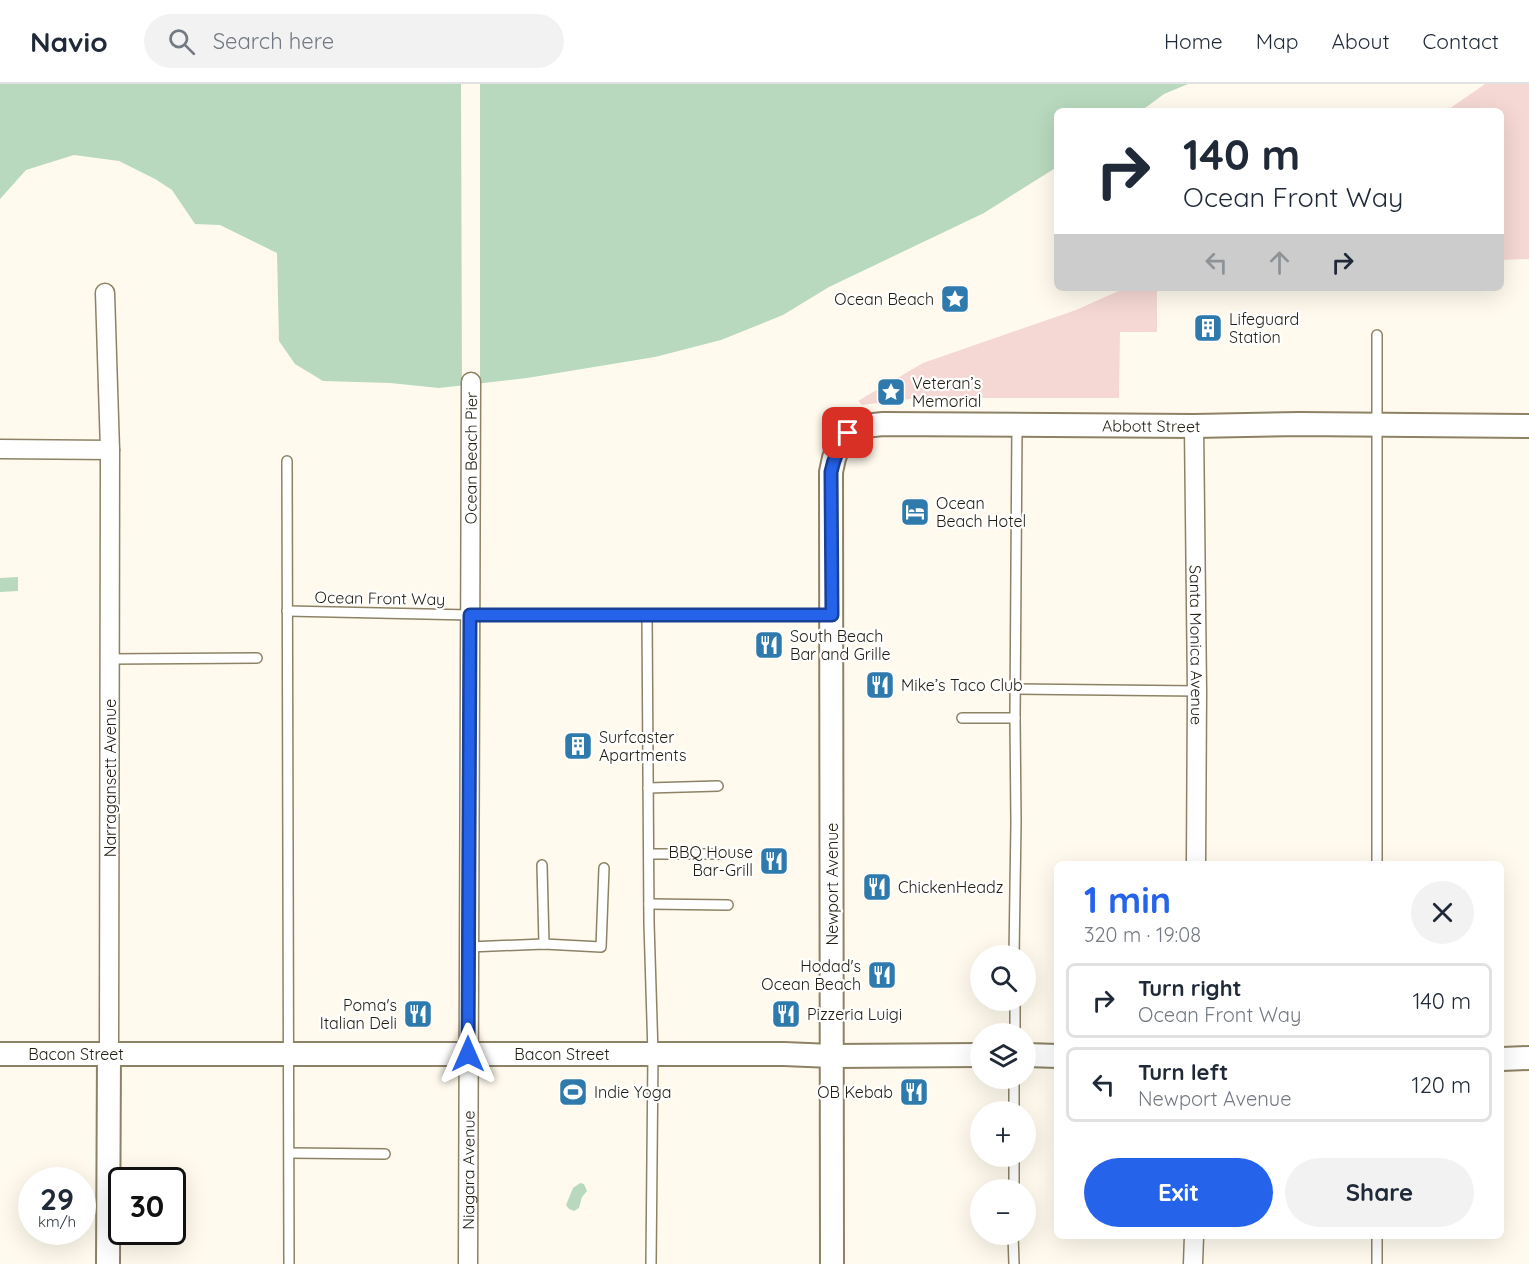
<!DOCTYPE html>
<meta charset="utf-8">
<style>
:root{--surface:#fff;--page:#f2f2f3;--text:#1f2937;--muted:#747a83;--line:#e0e1e3;--accent:#2563eb}
body{margin:0;font-family:Quicksand,sans-serif;background:var(--page);color:var(--text);height:100vh;display:flex;flex-direction:column;font-size:22px;white-space:nowrap}
*{box-sizing:border-box;margin:0}
p{font-size:20px;color:var(--muted)}
.icon{flex:none;width:33px;height:33px;fill:none;stroke:currentColor;stroke-width:2;stroke-linecap:round;stroke-linejoin:round}
.map{position:relative;flex:1;overflow:hidden}
.drawer{position:absolute;left:1054px;top:777px;width:450px;height:378px;display:flex;flex-direction:column;background:var(--surface);border-radius:9px;box-shadow:0 6px 24px #0002}
.drawer>*{flex:none}
.banner{position:absolute;left:1054px;top:24px;width:450px;height:183px;border-radius:9px;box-shadow:0 6px 24px #0002;background:#fff;color:var(--text);overflow:hidden}
.fabs{position:absolute;left:970px;top:861px;display:grid;gap:12px}
.fabs a{display:grid;place-items:center;width:66px;height:66px;border-radius:50%;background:var(--surface);box-shadow:0 6px 24px #0002;font-size:30px}
.speed{position:absolute;left:18px;top:1083px;display:flex;gap:12px;font-size:30px;font-weight:700;text-align:center}
.speed>*{display:grid;place-content:center;width:78px;height:78px;border-radius:50%;background:var(--surface);box-shadow:0 6px 24px #0002;line-height:1}
.speed small{font-size:15px;font-weight:400}
.speed .limit{border:3px solid #111;border-radius:9px;background:#fff;color:#111}
.pin{position:absolute;display:grid;place-items:center;width:51px;height:51px;color:#fff;margin:-26px;border-radius:12px;box-shadow:0 3px 9px #0006}
.me{position:absolute;width:66px;margin:-33px;rotate:0deg;stroke-linejoin:round;filter:drop-shadow(0 0 4px #0008)}
.turn{display:flex;align-items:center;gap:21px;height:126px;padding:0 30px;font-size:27px}
.turn .icon{width:78px;height:78px;stroke-width:2.5}
.turn b{display:block;font-size:42px;line-height:51px}
.lanes{display:flex;align-items:center;height:57px;padding:0 30px;background:#0003;justify-content:center;gap:30px;direction:ltr}
.lanes .off{opacity:.35}
.round{display:grid;place-items:center;flex:none;width:63px;height:63px;border-radius:32px;background:var(--page)}
.head{display:flex;align-items:center;justify-content:space-between;height:102px;padding:0 30px}
h1{font-size:36px;font-weight:800;line-height:45px;color:var(--accent)}
.action{display:flex;gap:12px;margin-top:auto;padding:12px 30px}
.action a{flex:1;height:69px;border-radius:36px;background:var(--accent);color:#fff;font-size:24px;font-weight:800;line-height:69px;text-align:center}
.action a+a{background:var(--page);color:var(--text)}
ul{padding:0;list-style:none}
li{display:flex;align-items:center;gap:18px;height:75px;margin:0 12px 9px;padding:0 18px;border:3px solid var(--line);border-radius:9px}
li div{flex:1}
li b{display:block;font-size:22px}
li em{font-style:normal}
header{display:flex;align-items:center;gap:36px;box-sizing:border-box;height:84px;padding:0 30px;background:var(--surface);border-bottom:2px solid var(--line)}
header strong{font-size:28px}
nav{display:flex;gap:33px;margin-inline-start:auto;font-size:21px}
.search{width:420px;height:54px;background:var(--page);display:flex;align-items:center;gap:15px;box-sizing:border-box;padding:0 21px;border-radius:33px;color:var(--muted);font-size:22px}
.map>svg:first-child{display:block}
</style>
<header>
<strong>Navio</strong>
<div class="search"><svg class="icon" aria-label="search" viewBox="0 0 24 24"><circle cx="10" cy="10" r="6"/><path d="M15 15l6 6"/></svg>Search here</div>
<nav><a>Home</a><a>Map</a><a>About</a><a>Contact</a></nav>
</header>
<div class="map">
<svg width="1529" height="1180" viewBox="0 0 1529 1180">
<rect width="100%" height="100%" fill="#fffaed"/>
<g fill="#f5d8d4">
<polygon points="1485,0 1529,0 1529,175 1502,176 1502,27 1446,27"/>
<polygon points="1125,204 1157,204 1157,248 1120,248 1119,314 918,314 862,321 858,317 923,279 1076,226"/>
</g>
<g fill="#b8d9be">
<polygon points="0,0 1188,0 1164,10 1141,27 1058,27 1057,83 984,129 829,203 783,231 721,256 655,273 527,294 439,304 390,299 323,297 295,280 279,257 277,169 220,141 195,140 172,106 155,95 119,77 74,71 26,86 0,115"/>
<polygon points="18,493 18,507 0,508 0,494"/>
<polygon points="580,1099 584,1100 587,1107 582,1113 579,1124 574,1127 569,1125 566,1121 573,1104"/>
</g>
<polygon fill="#fffaed" points="461,0 480,0 480,302 462,304"/>
<g fill="none" stroke-linecap="round" stroke-linejoin="round">
<g stroke="#8d8265" stroke-width="12">
<g id="service">
<polyline points="287,377 289,1180"/>
<polyline points="287,527 470,531 831,531"/>
<polyline points="647,530 649,839 653,970 651,1180"/>
<polyline points="110,575 257,574"/>
<polyline points="1015,605 1197,607"/>
<polyline points="962,634 1015,634"/>
<polyline points="648,704 718,702"/>
<polyline points="649,770 723,770"/>
<polyline points="1377,780 1377,251"/>
<polyline points="542,781 544,860"/>
<polyline points="649,820 728,821"/>
<polyline points="469,863 544,860 601,863 604,784"/>
<polyline points="1014,872 1016,739 1015,634 1017,341"/>
<polyline points="1015,916 1015,950"/>
<polyline points="1014,1028 1014,994"/>
<polyline points="290,1069 385,1070"/>
<polyline points="1014,1106 1014,1072"/>
<polyline points="1013,1150 1014,1180"/>
<polyline points="1377,1152 1377,1180"/>
</g>
</g>
<g stroke="#8d8265" stroke-width="21">
<g id="minor">
<polyline points="105,209 110,366 109,971"/>
<path id="s1" d="M1194,342L1197,607L1196,780"/>
<polyline points="0,365 110,366"/>
<path id="s2" d="M468,1180L471,298"/>
<polyline points="1193,1180 1194,1152"/>
</g>
</g>
<g stroke="#8d8265" stroke-width="26">
<g id="tertiary">
<path id="s3" d="M0,970H784L832,972L981,971"/>
<polyline points="1026,971 1058,972"/>
<polyline points="1502,975 1529,974"/>
<polyline points="108,1180 109,971"/>
<path id="s4" d="M832,1180L831,388L834,374L839,361L848,349L864,342L883,340L1194,342L1299,340L1529,342"/>
</g>
</g>
<use href="#service" stroke="#fff" stroke-width="9"/>
<use href="#minor" stroke="#fff" stroke-width="18"/>
<use href="#tertiary" stroke="#fff" stroke-width="22"/>
</g>
<g fill="none" stroke-linecap="round" stroke-linejoin="round">
<g stroke="#184099" stroke-width="15">
<path id="route" d="M468,970L470,531H832L831,388C834,373 839,362 848,349"/>
</g>
<use href="#route" stroke="#2563eb" stroke-width="10"/>
</g>
<defs>
<g id="sight-square" transform="scale(1.5)"><rect x="-9" y="-9" width="18" height="18" rx="4" fill="#2f7aad" stroke="#fff"/><path d="M0-6L1.8-2.2L6-1.7L2.9 1.2L3.7 5.4L0 3.3L-3.7 5.4L-2.9 1.2L-6-1.7L-1.8-2.2Z" fill="#fff"/></g>
<g id="building-square" transform="scale(1.5)"><rect x="-9" y="-9" width="18" height="18" rx="4" fill="#2f7aad" stroke="#fff"/><path d="M-4-6H4V6H1V3H-1V6H-4ZM-2.5-4.3h1.7v1.8h-1.7ZM.8-4.3h1.7v1.8H.8ZM-2.5-1h1.7V.8h-1.7ZM.8-1h1.7V.8H.8Z" fill="#fff"/></g>
<g id="hotel-square" transform="scale(1.5)"><rect x="-9" y="-9" width="18" height="18" rx="4" fill="#2f7aad" stroke="#fff"/><path d="M-6-4.5h1.5V1H6V5H4.5V3h-9V5H-6ZM-4 0a1.8 1.8 0 1 1 3.6 0ZM.5 0V-2.5h3Q6-2.5 6 0Z" fill="#fff"/></g>
<g id="restaurant-square" transform="scale(1.5)"><rect x="-9" y="-9" width="18" height="18" rx="4" fill="#2f7aad" stroke="#fff"/><path d="M-5-6h1v4h1v-4h1v4h1v-4h1v5L-1.5 .5V6h-2V.5L-5-1ZM5-6V6H3V1.5H1.5Q1.5-4 5-6Z" fill="#fff"/></g>
<g id="stadium-square" transform="scale(1.5)"><rect x="-9" y="-9" width="18" height="18" rx="4" fill="#2f7aad" stroke="#fff"/><path d="M0-5a6.5 5 0 1 0 0 10a6.5 5 0 1 0 0-10ZM-3.5-1.8h7v3.6h-7Z" fill="#fff"/></g>
</defs>
<g fill-rule="evenodd">
<use href="#sight-square" x="955" y="215"/>
<use href="#building-square" x="1208" y="244"/>
<use href="#sight-square" x="891" y="308"/>
<use href="#hotel-square" x="915" y="428"/>
<use href="#restaurant-square" x="769" y="561"/>
<use href="#restaurant-square" x="880" y="601"/>
<use href="#building-square" x="578" y="662"/>
<use href="#restaurant-square" x="774" y="777"/>
<use href="#restaurant-square" x="877" y="803"/>
<use href="#restaurant-square" x="882" y="891"/>
<use href="#restaurant-square" x="418" y="930"/>
<use href="#restaurant-square" x="786" y="930"/>
<use href="#stadium-square" x="573" y="1008"/>
<use href="#restaurant-square" x="914" y="1008"/>
</g>
<g text-anchor="middle" stroke-width="4.5" stroke-linejoin="round" paint-order="stroke">
<g font-size="16" fill="#211d11" stroke="#fff" text-anchor="start">
<text x="934" y="221" text-anchor="end">Ocean Beach</text>
<text x="1229" y="241">Lifeguard<tspan x="1229" dy="18">Station</tspan></text>
<text x="912" y="305">Veteran’s<tspan x="912" dy="18">Memorial</tspan></text>
<text x="936" y="425">Ocean<tspan x="936" dy="18">Beach Hotel</tspan></text>
<text x="790" y="558">South Beach<tspan x="790" dy="18">Bar and Grille</tspan></text>
<text x="901" y="607">Mike’s Taco Club</text>
<text x="599" y="659">Surfcaster<tspan x="599" dy="18">Apartments</tspan></text>
<text x="753" y="774" text-anchor="end">BBQ House<tspan x="753" dy="18">Bar-Grill</tspan></text>
<text x="898" y="809">ChickenHeadz</text>
<text x="861" y="888" text-anchor="end">Hodad's<tspan x="861" dy="18">Ocean Beach</tspan></text>
<text x="397" y="927" text-anchor="end">Poma's<tspan x="397" dy="18">Italian Deli</tspan></text>
<text x="807" y="936">Pizzeria Luigi</text>
<text x="594" y="1014">Indie Yoga</text>
<text x="893" y="1014" text-anchor="end">OB Kebab</text>
</g>
<g font-size="16" fill="#211d11" stroke="#fff">
<text dy="6" stroke="none"><textPath href="#s4" startOffset="1140">Abbott Street</textPath></text>
<text dy="6" stroke="none"><textPath href="#s2" startOffset="806">Ocean Beach Pier</textPath></text>
<text transform="translate(380 514) rotate(1)" y="6">Ocean Front Way</text>
<text dy="6" stroke="none"><textPath href="#s1" startOffset="219">Santa Monica Avenue</textPath></text>
<text transform="translate(110 694) rotate(-90)" y="6">Narragansett Avenue</text>
<text transform="translate(832 800) rotate(-90)" y="6">Newport Avenue</text>
<text dy="6" stroke="none"><textPath href="#s3" startOffset="76">Bacon Street</textPath></text>
<text dy="6" stroke="none"><textPath href="#s3" startOffset="562">Bacon Street</textPath></text>
<text dy="6" stroke="none"><textPath href="#s2" startOffset="94">Niagara Avenue</textPath></text>
</g>
</g>
</svg>
<div class="fabs">
<a><svg class="icon" aria-label="search" viewBox="0 0 24 24"><circle cx="10" cy="10" r="6"/><path d="M15 15l6 6"/></svg></a>
<a><svg class="icon" aria-label="layers" viewBox="0 0 24 24"><path d="M12 4l9 5-9 5-9-5zM3 14l9 5 9-5"/></svg></a>
<a>+</a>
<a>−</a>
</div>
<div class="speed"><div>29<small>km/h</small></div><div class="limit">30</div></div>
<div class="pin" style="left:848px;top:349px;background:#d93025"><svg class="icon" aria-label="arrive" viewBox="0 0 24 24"><path d="M6 21V4h12l-3 4 3 4H6"/></svg></div>
<svg class="me" style="left:468px;top:970px" viewBox="-20 -20 40 40"><path d="M0-17L14 15 0 8-14 15z" fill="#2563eb" stroke="#fff" stroke-width="4"/></svg>
<div class="banner">
<div class="turn"><svg class="icon" aria-label="right" viewBox="0 0 24 24"><path d="M7 20v-9h11M14 6l5 5-5 5"/></svg><div><b>140 m</b>Ocean Front Way</div></div>
<div class="lanes"><svg class="icon off" aria-label="left" viewBox="0 0 24 24"><path d="M17 20v-9H6M10 6l-5 5 5 5"/></svg><svg class="icon off" aria-label="ahead" viewBox="0 0 24 24"><path d="M12 20V5M6 11l6-6 6 6"/></svg><svg class="icon" aria-label="right" viewBox="0 0 24 24"><path d="M7 20v-9h11M14 6l5 5-5 5"/></svg></div>
</div>
<section class="drawer">
<div class="head"><div><h1>1 min</h1><p>320 m · 19:08</p></div><a class="round"><svg class="icon" aria-label="close" viewBox="0 0 24 24"><path d="M6 6l12 12M18 6L6 18"/></svg></a></div>
<ul>
<li><svg class="icon" aria-label="right" viewBox="0 0 24 24"><path d="M7 20v-9h11M14 6l5 5-5 5"/></svg><div><b>Turn right</b><p>Ocean Front Way</p></div><em>140 m</em></li>
<li><svg class="icon" aria-label="left" viewBox="0 0 24 24"><path d="M17 20v-9H6M10 6l-5 5 5 5"/></svg><div><b>Turn left</b><p>Newport Avenue</p></div><em>120 m</em></li>
</ul>
<div class="action"><a>Exit</a><a>Share</a></div>
</section>
</div>
